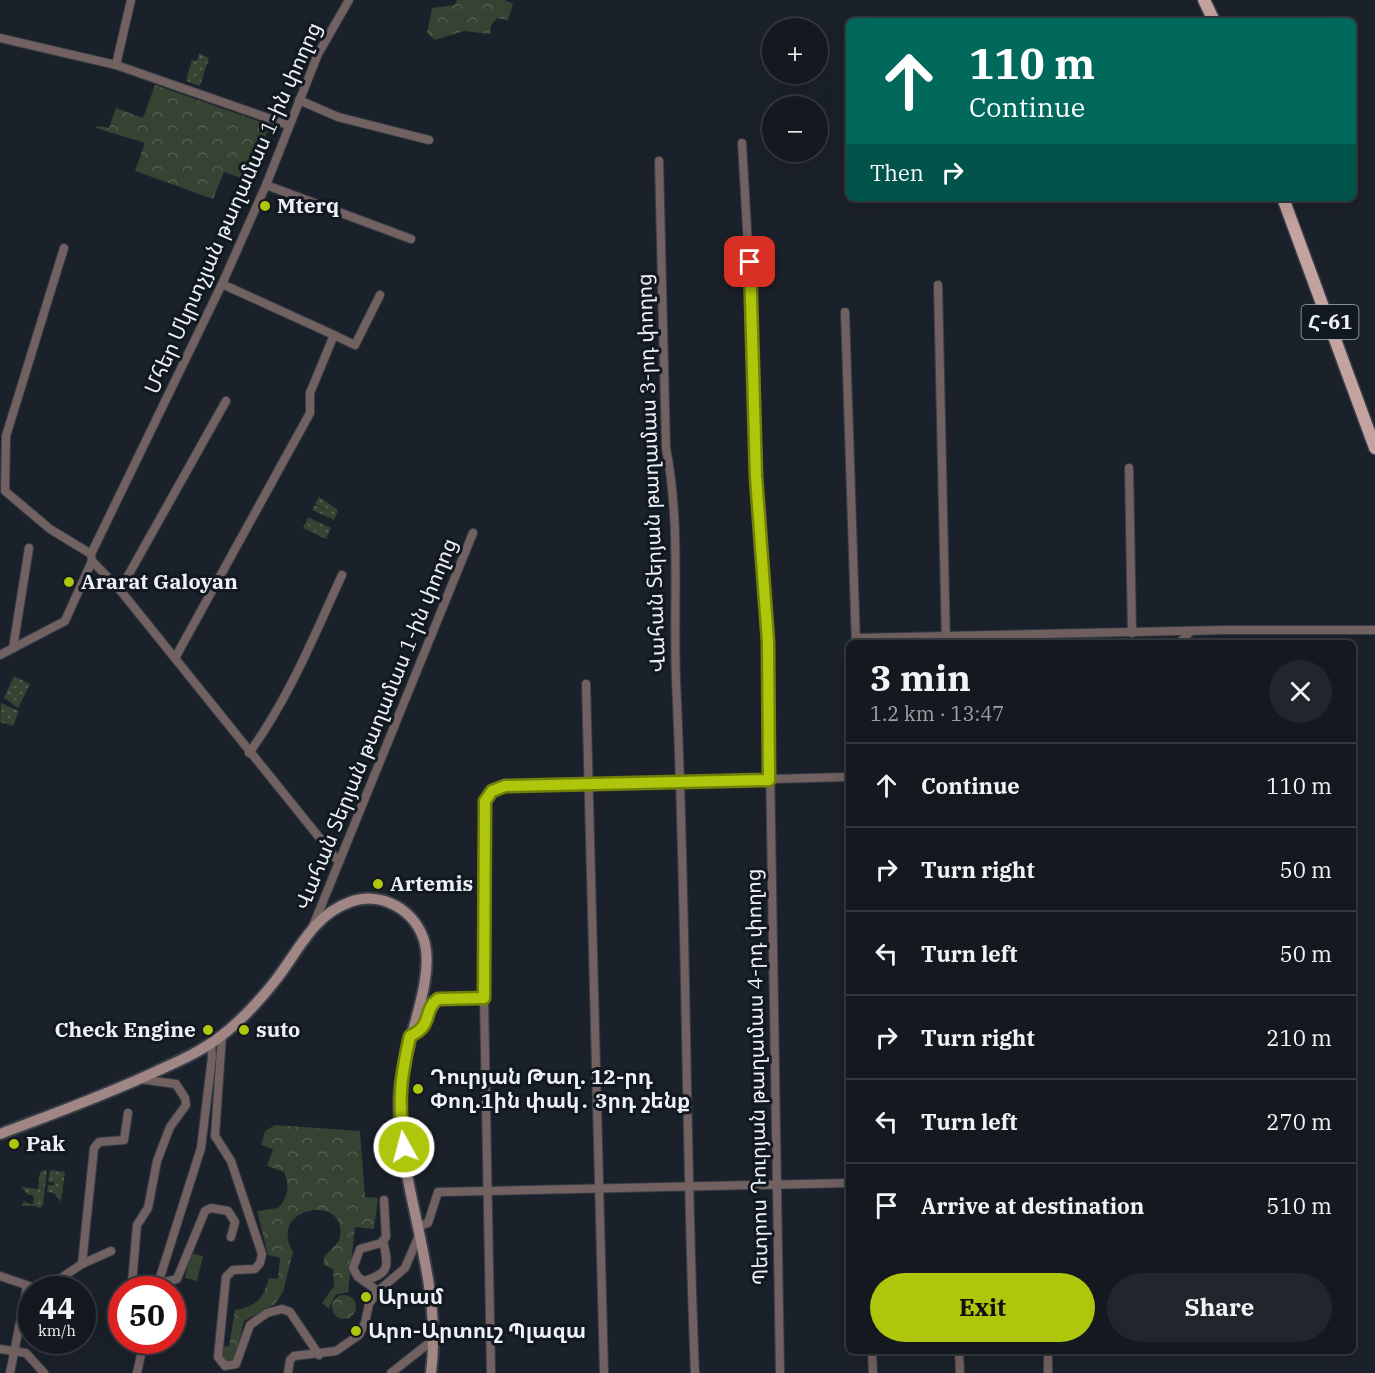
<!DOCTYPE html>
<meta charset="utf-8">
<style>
:root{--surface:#141920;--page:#21262d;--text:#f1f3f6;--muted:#9da0a5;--line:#33383e;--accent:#aec60c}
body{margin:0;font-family:"IBM Plex Serif","Noto Sans Armenian",serif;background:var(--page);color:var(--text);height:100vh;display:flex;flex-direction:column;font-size:22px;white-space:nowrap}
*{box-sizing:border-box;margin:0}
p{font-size:20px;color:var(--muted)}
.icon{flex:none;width:33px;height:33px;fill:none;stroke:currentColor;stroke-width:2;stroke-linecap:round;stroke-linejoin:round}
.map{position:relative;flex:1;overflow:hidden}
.details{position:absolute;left:846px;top:640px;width:510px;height:714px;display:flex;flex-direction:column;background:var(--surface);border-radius:9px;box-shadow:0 6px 24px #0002,0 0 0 2px var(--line)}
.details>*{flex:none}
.hud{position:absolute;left:846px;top:18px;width:510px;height:183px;border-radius:9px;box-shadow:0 6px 24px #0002,0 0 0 2px var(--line);background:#00695c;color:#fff;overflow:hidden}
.tools{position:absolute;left:762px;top:18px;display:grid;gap:12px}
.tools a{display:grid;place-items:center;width:66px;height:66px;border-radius:50%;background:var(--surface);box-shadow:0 6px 24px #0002,0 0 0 2px var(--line);font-size:30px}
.speed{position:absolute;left:18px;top:1276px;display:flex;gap:12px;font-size:30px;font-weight:700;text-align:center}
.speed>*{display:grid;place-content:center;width:78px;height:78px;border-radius:50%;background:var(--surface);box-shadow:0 6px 24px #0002,0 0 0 2px var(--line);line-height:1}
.speed small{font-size:15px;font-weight:400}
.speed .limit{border:9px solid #d22;background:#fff;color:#111}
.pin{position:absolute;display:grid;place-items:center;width:51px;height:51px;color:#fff;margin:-26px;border-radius:12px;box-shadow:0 3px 9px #0006}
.me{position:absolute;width:66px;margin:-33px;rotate:353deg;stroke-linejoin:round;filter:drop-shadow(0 0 4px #0008)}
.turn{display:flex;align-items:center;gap:21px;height:126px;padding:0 24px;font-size:27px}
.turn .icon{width:78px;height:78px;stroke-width:2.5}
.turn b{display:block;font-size:42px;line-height:51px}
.then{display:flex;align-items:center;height:57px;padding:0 24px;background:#0003;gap:12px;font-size:22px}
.round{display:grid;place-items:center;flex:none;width:63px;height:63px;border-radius:32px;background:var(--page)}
.head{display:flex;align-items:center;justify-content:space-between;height:102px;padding:0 24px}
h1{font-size:36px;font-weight:800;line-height:45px}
.primary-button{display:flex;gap:12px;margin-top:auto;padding:12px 24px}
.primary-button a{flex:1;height:69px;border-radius:36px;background:var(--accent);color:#111;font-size:24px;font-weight:800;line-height:69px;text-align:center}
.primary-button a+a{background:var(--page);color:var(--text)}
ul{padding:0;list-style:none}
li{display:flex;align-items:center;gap:18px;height:84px;padding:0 24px;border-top:2px solid var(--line)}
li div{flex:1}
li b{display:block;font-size:22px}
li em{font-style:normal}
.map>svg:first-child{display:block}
</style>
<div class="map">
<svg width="1375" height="1373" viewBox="0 0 1375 1373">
<defs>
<pattern id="grass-dots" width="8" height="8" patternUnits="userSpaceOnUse" patternTransform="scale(1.5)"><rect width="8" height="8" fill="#364232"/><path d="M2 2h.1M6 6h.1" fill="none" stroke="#535e50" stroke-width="1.8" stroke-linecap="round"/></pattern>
<pattern id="forest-crowns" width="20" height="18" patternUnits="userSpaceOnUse" patternTransform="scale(1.5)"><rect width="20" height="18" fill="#364232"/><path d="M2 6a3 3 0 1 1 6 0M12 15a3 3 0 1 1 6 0" fill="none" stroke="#535e50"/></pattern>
</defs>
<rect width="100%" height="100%" fill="#1b212a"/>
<g fill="url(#grass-dots)">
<polygon points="199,53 209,58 200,86 186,81 192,60 197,61"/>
<polygon points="319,497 338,510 334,520 312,510 315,505 331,512 315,504"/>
<polygon points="308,517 331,528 326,539 303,528"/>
<polygon points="14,676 30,684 18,708 4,698"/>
<polygon points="1,703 19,711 13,726 0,722"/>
<polygon points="44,1170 47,1170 43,1205 40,1208 35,1206 21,1206 25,1200 25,1203 33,1204 34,1196 27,1194 21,1187 38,1189 40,1172"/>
<polygon points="50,1170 65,1172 61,1202 54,1193 47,1192 48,1185 54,1185 54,1182 48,1182"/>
</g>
<g fill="url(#forest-crowns)">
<polygon points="457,0 505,0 513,4 508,20 497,18 491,25 490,34 464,31 435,40 427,33 432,8 455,5"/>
<polygon points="155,85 270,125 247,180 224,172 213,199 135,171 145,143 96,128 97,126 109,128 116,108 143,118"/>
<path d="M275,1125L360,1131L365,1197L378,1198L374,1229L355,1227L348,1292L335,1295L329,1309L322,1303L334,1286L333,1269L324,1265V1257L339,1241C353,1192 265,1205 293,1252L283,1292L275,1304L244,1321L235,1360L227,1363L222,1358L221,1347L229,1346L235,1310C257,1306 263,1299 269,1278L278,1279L280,1258L268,1255L257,1211L278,1208C288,1198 290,1185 284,1172L267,1166L273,1149L261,1145L265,1131Z"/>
<circle cx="344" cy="1307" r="12"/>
</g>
<polygon fill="#364232" points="191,1253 203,1256 197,1281 185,1278"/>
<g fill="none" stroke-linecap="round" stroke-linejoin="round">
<g stroke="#383e47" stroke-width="10">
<g id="minor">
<polyline points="0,38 116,65 288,125"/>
<polyline points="116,65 131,0"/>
<polyline points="299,100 338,117 429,140"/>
<polyline points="742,143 752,315 756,477 768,642 780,1373"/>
<path d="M659,161L666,448C681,523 673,603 676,680C687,911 685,1142 695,1373"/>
<polyline points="266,185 411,239"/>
<polyline points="64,248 6,436 5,491 50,529 91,554"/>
<polyline points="222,284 334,335"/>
<polyline points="938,285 946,644"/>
<polyline points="845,312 856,644"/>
<polyline points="1129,468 1132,633"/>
<polyline points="92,561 120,590 339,862"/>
<polyline points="120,590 226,401"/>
<polyline points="856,638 1225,630 1375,630"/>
<polyline points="1178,644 1191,631"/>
<polyline points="13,648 29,548"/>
<polyline points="0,655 65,621 92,561 91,554 222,284 266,185 318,54 349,0"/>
<polyline points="175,658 310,413 310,393 334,335 355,345 380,295"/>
<polyline points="586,684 604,1373"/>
<path d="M249,753C289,698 314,636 342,575"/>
<polyline points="313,926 473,533"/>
<polyline points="222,1036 215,1136 231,1161 262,1254 260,1263 255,1269 233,1270 226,1277 218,1357 225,1366 236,1364 250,1325 267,1313 282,1309 290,1312 319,1355"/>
<path d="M411,1036C432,1026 423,1010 438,999L484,998"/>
<polyline points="419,1226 428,1223 438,1192 849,1183"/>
<polyline points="82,1264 94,1148 99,1142 124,1140 128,1113"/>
<polyline points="0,1276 38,1289 52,1284 82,1264 111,1251"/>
<path d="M364,1281C390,1273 389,1267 383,1241"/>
<polyline points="157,1284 177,1279 205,1211 211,1208 228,1211 235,1222 231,1237"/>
<polyline points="135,1290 132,1289 132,1283 137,1225 148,1208 157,1161 170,1127 186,1105 185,1098 176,1084 139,1079"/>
<polyline points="156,1290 201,1148 212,1057 211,1043"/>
<polyline points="378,1291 358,1277 353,1268 360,1249 381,1243 386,1237 384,1200"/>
<polyline points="0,1349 26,1353 44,1373"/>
<polyline points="872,1352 873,1373"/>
<polyline points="959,1352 960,1373"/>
<polyline points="1048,1352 1048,1373"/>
<polyline points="10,1373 27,1287"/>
<polyline points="137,1373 144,1341"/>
<polyline points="288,1373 290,1360 294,1356 336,1351 359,1335 365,1323 369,1304 378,1291 405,1268 420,1233"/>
<polyline points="391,1373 433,1340"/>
<polyline points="491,1373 484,998 485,801 492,791 505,786 849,777"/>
</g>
</g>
<g stroke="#383e47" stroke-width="14">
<path id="secondary" d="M0,1134C53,1114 106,1095 157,1071C179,1061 202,1051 221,1036C241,1021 260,1000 275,981C298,952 313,915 350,902C382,890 417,911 425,944C435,987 398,1055 399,1105C401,1196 443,1279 431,1373"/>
</g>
<g stroke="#383e47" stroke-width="15">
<g id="primary">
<polyline points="1204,0 1214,21"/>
<polyline points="1283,198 1375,448"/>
</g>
</g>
<use href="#minor" stroke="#716160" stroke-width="8"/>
<use href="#secondary" stroke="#a08684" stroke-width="10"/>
<use href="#primary" stroke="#c3a29f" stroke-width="12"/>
</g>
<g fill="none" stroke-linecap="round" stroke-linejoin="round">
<g stroke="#718108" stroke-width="15">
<path id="route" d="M404,1147C398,1101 400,1081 410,1036C434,1025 422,1011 438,999L484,998L485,801L492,791L505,786L769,780L768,642L756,477L750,262"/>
</g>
<use href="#route" stroke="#aec60c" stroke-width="10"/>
</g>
<g fill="#aec60c" stroke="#121820" stroke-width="2">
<circle cx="265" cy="206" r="6"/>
<circle cx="69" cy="582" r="6"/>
<circle cx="378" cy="884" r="6"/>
<circle cx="208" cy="1030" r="6"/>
<circle cx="244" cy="1030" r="6"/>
<circle cx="418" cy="1089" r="6"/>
<circle cx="14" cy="1144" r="6"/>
<circle cx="366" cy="1297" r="6"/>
<circle cx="356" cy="1331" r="6"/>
</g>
<g text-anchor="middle" stroke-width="6" stroke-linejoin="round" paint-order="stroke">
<rect fill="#121820" stroke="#abb0b6" stroke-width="1.5" x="1301.5" y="305" width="57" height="34" rx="4.5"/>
<g font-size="20" font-weight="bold" fill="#ecf1f7">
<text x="1330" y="329">Հ-61</text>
</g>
<g font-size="21" font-weight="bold" fill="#ecf1f7" stroke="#121820" text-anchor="start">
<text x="277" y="213">Mterq</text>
<text x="81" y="589">Ararat Galoyan</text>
<text x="390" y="891">Artemis</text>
<text x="196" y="1037" text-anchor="end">Check Engine</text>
<text x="256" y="1037">suto</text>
<text x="430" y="1084">Դուրյան Թաղ. 12-րդ<tspan x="430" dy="24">Փող.1ին փակ․ 3րդ շենք</tspan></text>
<text x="26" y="1151">Pak</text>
<text x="378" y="1304">Արամ</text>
<text x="368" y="1338">Արո-Արտուշ Պլազա</text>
</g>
<g font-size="21" fill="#ecf1f7" stroke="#121820">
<text transform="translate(233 208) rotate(-66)" y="7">Մհեր Մկրտչյան թաղամաս 1-ին փողոց</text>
<text transform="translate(651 473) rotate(-92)" y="7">Վահան Տերյան թաղամաս 3-րդ փողոց</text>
<text transform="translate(376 724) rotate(-68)" y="7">Վահան Տերյան թաղամաս 1-ին փողոց</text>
<text transform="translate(757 1077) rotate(-91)" y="7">Պետրոս Դուրյան թաղամաս 4-րդ փողոց</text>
</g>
</g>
</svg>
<div class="tools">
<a>+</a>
<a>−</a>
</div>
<div class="speed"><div>44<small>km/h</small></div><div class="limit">50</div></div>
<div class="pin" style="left:750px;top:262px;background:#d93025"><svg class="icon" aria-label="arrive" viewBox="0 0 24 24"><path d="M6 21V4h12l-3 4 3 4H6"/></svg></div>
<svg class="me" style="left:404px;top:1147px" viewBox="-20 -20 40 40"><circle r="17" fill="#aec60c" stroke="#fff" stroke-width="3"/><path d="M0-11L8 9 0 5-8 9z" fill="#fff"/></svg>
<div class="hud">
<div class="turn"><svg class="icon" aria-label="ahead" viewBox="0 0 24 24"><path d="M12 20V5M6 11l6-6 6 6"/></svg><div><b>110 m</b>Continue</div></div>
<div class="then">Then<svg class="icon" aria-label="right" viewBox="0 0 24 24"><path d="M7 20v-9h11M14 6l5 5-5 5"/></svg></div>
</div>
<section class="details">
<div class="head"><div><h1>3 min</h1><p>1.2 km · 13:47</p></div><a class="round"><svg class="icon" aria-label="close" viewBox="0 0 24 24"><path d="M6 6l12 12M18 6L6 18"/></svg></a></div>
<ul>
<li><svg class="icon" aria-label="ahead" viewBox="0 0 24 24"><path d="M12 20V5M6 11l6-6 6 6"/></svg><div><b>Continue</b></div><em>110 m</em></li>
<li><svg class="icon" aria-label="right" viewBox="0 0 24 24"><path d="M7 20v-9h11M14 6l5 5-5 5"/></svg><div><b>Turn right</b></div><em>50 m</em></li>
<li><svg class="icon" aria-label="left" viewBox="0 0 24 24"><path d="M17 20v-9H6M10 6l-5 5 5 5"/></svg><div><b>Turn left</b></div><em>50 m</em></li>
<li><svg class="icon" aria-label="right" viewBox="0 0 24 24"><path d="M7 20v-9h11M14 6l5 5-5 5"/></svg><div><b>Turn right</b></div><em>210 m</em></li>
<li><svg class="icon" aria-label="left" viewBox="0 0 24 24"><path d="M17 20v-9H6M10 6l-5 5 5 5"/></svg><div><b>Turn left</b></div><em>270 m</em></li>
<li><svg class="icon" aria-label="arrive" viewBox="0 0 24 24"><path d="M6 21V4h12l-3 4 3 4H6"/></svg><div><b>Arrive at destination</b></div><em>510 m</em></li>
</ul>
<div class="primary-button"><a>Exit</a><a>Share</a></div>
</section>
</div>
